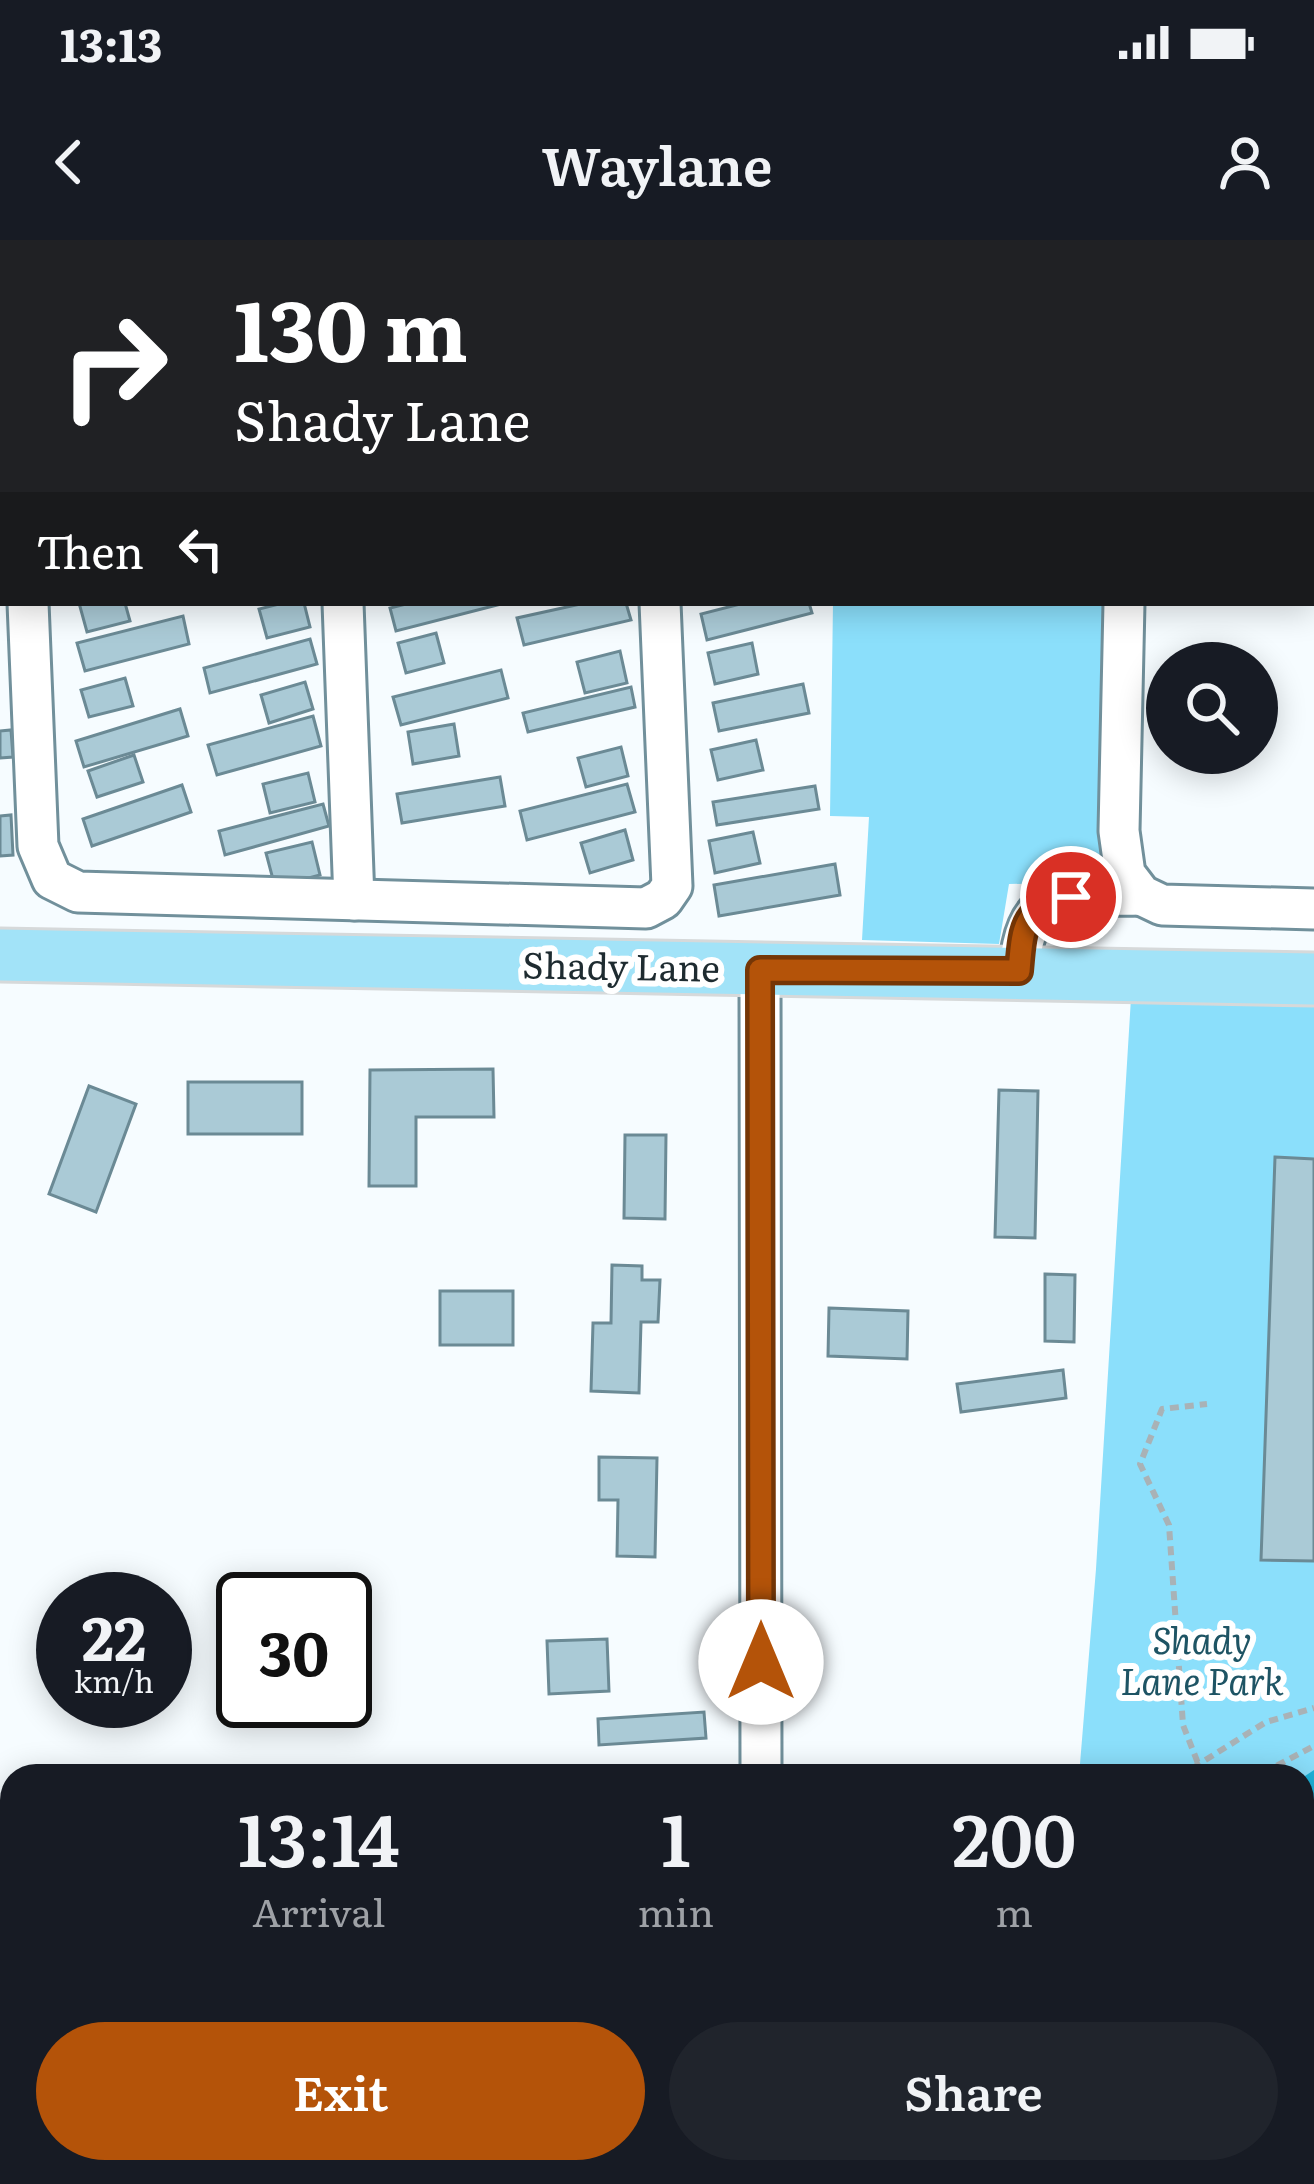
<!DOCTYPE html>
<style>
:root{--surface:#171b24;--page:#20242c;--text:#f1f3f6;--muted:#9ea1a6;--accent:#b45309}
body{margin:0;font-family:Literata,serif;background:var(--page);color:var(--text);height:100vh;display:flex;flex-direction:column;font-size:45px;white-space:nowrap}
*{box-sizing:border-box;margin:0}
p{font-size:39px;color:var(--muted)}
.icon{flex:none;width:66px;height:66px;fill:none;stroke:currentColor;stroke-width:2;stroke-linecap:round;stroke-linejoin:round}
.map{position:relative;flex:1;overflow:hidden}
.drawer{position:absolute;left:0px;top:1524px;width:1314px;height:420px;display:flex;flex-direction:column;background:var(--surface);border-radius:36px 36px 0 0;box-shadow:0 6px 30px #0003}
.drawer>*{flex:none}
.guide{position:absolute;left:0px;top:0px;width:1314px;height:366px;box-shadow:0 6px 30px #0003;background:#202124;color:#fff;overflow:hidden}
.fabs{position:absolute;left:1146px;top:402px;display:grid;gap:24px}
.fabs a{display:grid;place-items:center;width:132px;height:132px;border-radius:50%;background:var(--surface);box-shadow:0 6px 30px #0003;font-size:60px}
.speed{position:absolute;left:36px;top:1332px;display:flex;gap:24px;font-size:60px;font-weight:700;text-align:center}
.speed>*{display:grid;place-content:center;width:156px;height:156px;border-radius:50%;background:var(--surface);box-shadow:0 6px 30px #0003;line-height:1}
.speed small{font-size:30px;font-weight:400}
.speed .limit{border:6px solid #111;border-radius:18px;background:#fff;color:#111}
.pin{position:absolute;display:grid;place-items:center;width:102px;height:102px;color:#fff;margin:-51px;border:6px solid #fff;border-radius:50%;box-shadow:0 3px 12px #0007}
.me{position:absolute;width:132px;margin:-66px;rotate:0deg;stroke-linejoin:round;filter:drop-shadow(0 0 9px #0008)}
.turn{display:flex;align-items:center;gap:42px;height:252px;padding:0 36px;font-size:54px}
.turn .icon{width:156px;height:156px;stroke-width:2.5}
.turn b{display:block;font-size:84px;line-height:102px}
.then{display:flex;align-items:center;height:114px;padding:0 36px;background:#0003;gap:24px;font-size:45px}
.eta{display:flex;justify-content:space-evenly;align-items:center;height:204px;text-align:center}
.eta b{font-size:72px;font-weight:600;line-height:84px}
.primary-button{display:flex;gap:24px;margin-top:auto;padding:24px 36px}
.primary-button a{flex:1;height:138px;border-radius:72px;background:var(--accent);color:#fff;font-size:48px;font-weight:600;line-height:138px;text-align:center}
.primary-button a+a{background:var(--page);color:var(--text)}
.status{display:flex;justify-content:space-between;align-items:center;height:84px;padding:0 60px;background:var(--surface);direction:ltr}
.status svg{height:33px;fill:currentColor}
header{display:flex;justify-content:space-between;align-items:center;height:156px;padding:0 36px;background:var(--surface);font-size:54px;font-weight:600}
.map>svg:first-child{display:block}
</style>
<div class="status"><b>13:13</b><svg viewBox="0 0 49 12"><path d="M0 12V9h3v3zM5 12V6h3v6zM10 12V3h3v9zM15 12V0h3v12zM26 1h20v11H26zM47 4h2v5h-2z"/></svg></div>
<header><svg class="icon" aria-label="back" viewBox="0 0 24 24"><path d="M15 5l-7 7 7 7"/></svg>Waylane<svg class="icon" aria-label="person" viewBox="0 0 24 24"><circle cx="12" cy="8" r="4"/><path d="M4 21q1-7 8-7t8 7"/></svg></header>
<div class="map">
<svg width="1314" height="1944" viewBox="0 0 1314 1944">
<rect width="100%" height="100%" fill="#f6fcff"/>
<g fill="#8bdffb">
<polygon points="833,363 1103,363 1100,620 1075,643 1009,644 999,704 862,700 869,577 830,576"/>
<polygon points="1131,758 1314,765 1314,1944 1040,1944 1042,1932 1302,1932 1302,1536 1079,1536 1096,1329"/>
</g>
<polygon fill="#1db2d9" points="1314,1530 1314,1944 1150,1944 1146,1932 1302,1932 1302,1538"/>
<g fill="#aacad6" stroke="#6b8a95" stroke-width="3">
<polygon points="198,0 272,0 260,3"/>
<polygon points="372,0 448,0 438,3"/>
<polygon points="513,0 615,0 615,3 503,3"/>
<polygon points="723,0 807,0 808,3 712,3"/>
<polygon points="79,363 125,363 130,381 87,392"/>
<polygon points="283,363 304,363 310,387 267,398 259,369"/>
<polygon points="410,363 505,363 396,391 390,368"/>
<polygon points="585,363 626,363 631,380 524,405 517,378"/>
<polygon points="744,363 809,363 812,373 707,400 701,374"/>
<polygon points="183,376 189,404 85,431 77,403"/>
<polygon points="436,393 444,423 406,433 398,403"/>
<polygon points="310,399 317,424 210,453 204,428"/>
<polygon points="752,403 758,434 715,444 708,413"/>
<polygon points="620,411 627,443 585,453 577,422"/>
<polygon points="501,430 508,458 401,485 393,457"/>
<polygon points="125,438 133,466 89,477 81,450"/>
<polygon points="305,442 313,469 269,483 261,455"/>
<polygon points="803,444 809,473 719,491 713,463"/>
<polygon points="631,447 635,467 528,492 523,473"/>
<polygon points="180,469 188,496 84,527 76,501"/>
<polygon points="313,476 321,506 217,535 208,505"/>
<polygon points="454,484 459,516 413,524 408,492"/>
<polygon points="11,490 13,517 0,518 0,491"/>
<polygon points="756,500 763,530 718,540 711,510"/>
<polygon points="621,507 628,536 586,547 578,518"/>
<polygon points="134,515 143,542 97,557 88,531"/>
<polygon points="308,533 315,562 270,573 263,544"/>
<polygon points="500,537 505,566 402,583 397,554"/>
<polygon points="627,544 635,572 527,600 520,571"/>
<polygon points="182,545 191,572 92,606 83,579"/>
<polygon points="815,546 819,569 717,585 713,562"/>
<polygon points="323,564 329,586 225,615 219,591"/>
<polygon points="11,575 13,615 0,616 0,576"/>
<polygon points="625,590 633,620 590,633 581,603"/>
<polygon points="753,592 760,623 715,633 709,601"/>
<polygon points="312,602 320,635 275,647 266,613"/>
<polygon points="835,624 840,655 719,676 714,645"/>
<polygon points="493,829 494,877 416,877 416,946 369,946 370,830"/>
<rect x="188" y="842" width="114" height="52"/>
<polygon points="89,846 136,864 96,972 49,954"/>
<polygon points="999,850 1038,851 1035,998 995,997"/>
<polygon points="625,895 666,895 665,979 624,978"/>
<polygon points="1275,917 1314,919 1314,1321 1261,1320"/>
<polygon points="612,1025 642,1026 642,1040 660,1040 658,1082 641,1082 639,1153 591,1151 593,1083 611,1083"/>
<polygon points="1045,1034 1075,1035 1074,1102 1045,1101"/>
<rect x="440" y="1051" width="73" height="54"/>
<polygon points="829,1068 908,1071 907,1119 828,1116"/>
<polygon points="1063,1130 1066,1158 961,1172 957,1144"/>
<polygon points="599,1217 657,1218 655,1317 617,1316 618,1260 599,1260"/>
<polygon points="607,1399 609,1451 549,1454 547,1401"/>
<polygon points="704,1472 706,1498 599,1505 598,1479"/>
</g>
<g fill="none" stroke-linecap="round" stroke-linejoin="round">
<g stroke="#71909b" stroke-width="45">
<g id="minor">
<polyline points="12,0 12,3"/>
<polyline points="330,0 330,3"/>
<polyline points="645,0 645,3"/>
<polyline points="945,0 950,3"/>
<polyline points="28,363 38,606 52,639 78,652 646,668 663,659 672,646 660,363"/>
<polyline points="343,363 354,660"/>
<polyline points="1124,363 1119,591 1125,634 1141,655 1162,665 1314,669"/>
<polyline points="760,730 761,1536"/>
<path d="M1019,731C1026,642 1068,657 1141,655"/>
<polyline points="762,1932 762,1944"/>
</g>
</g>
<g stroke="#d6d9da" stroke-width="57">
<polyline id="major" points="0,715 1314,739"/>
</g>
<g stroke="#a9b2b6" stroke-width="6" stroke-dasharray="9 6" stroke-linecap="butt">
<polyline points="1180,1536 1266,1482 1314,1468"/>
<polyline points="1203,1536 1183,1485 1169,1285 1140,1224 1162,1169 1207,1164"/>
<polyline points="1266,1536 1276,1526 1314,1506"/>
<polyline points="1087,1944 1089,1932"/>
</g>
<use href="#minor" stroke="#fff" stroke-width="39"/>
<use href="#major" stroke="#a2e3f8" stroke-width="51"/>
</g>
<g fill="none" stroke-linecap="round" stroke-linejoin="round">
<g stroke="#753606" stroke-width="30">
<path id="route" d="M761,1422L760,730L1019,731C1023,684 1023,669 1071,657"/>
</g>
<use href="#route" stroke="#b45309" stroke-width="21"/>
</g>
<g text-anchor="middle" stroke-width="12" stroke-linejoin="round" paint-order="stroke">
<g font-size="36" fill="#1e2b30" stroke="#fff">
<text transform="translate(621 727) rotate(1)" y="13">Shady Lane</text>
</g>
<g font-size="36" font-style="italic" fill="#1e5464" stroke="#fff">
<text x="1202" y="1414">Shady<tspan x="1202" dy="41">Lane Park</tspan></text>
</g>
</g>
</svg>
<div class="fabs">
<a><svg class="icon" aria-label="search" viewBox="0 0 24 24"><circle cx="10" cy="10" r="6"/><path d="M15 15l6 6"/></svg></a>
</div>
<div class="speed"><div>22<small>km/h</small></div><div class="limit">30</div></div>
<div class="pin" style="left:1071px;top:657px;background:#d93025"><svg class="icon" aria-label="arrive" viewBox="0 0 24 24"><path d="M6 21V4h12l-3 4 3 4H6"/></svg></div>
<svg class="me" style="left:761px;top:1422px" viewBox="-20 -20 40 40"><circle r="19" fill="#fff"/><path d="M0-13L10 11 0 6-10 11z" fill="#b45309"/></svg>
<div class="guide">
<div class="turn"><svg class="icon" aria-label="right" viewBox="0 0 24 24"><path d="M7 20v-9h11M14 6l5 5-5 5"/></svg><div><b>130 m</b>Shady Lane</div></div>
<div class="then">Then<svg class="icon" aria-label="left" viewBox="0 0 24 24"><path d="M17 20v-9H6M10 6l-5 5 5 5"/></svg></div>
</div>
<section class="drawer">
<div class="eta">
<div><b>13:14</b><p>Arrival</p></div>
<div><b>1</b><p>min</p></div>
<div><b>200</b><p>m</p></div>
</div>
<div class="primary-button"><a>Exit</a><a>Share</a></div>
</section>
</div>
